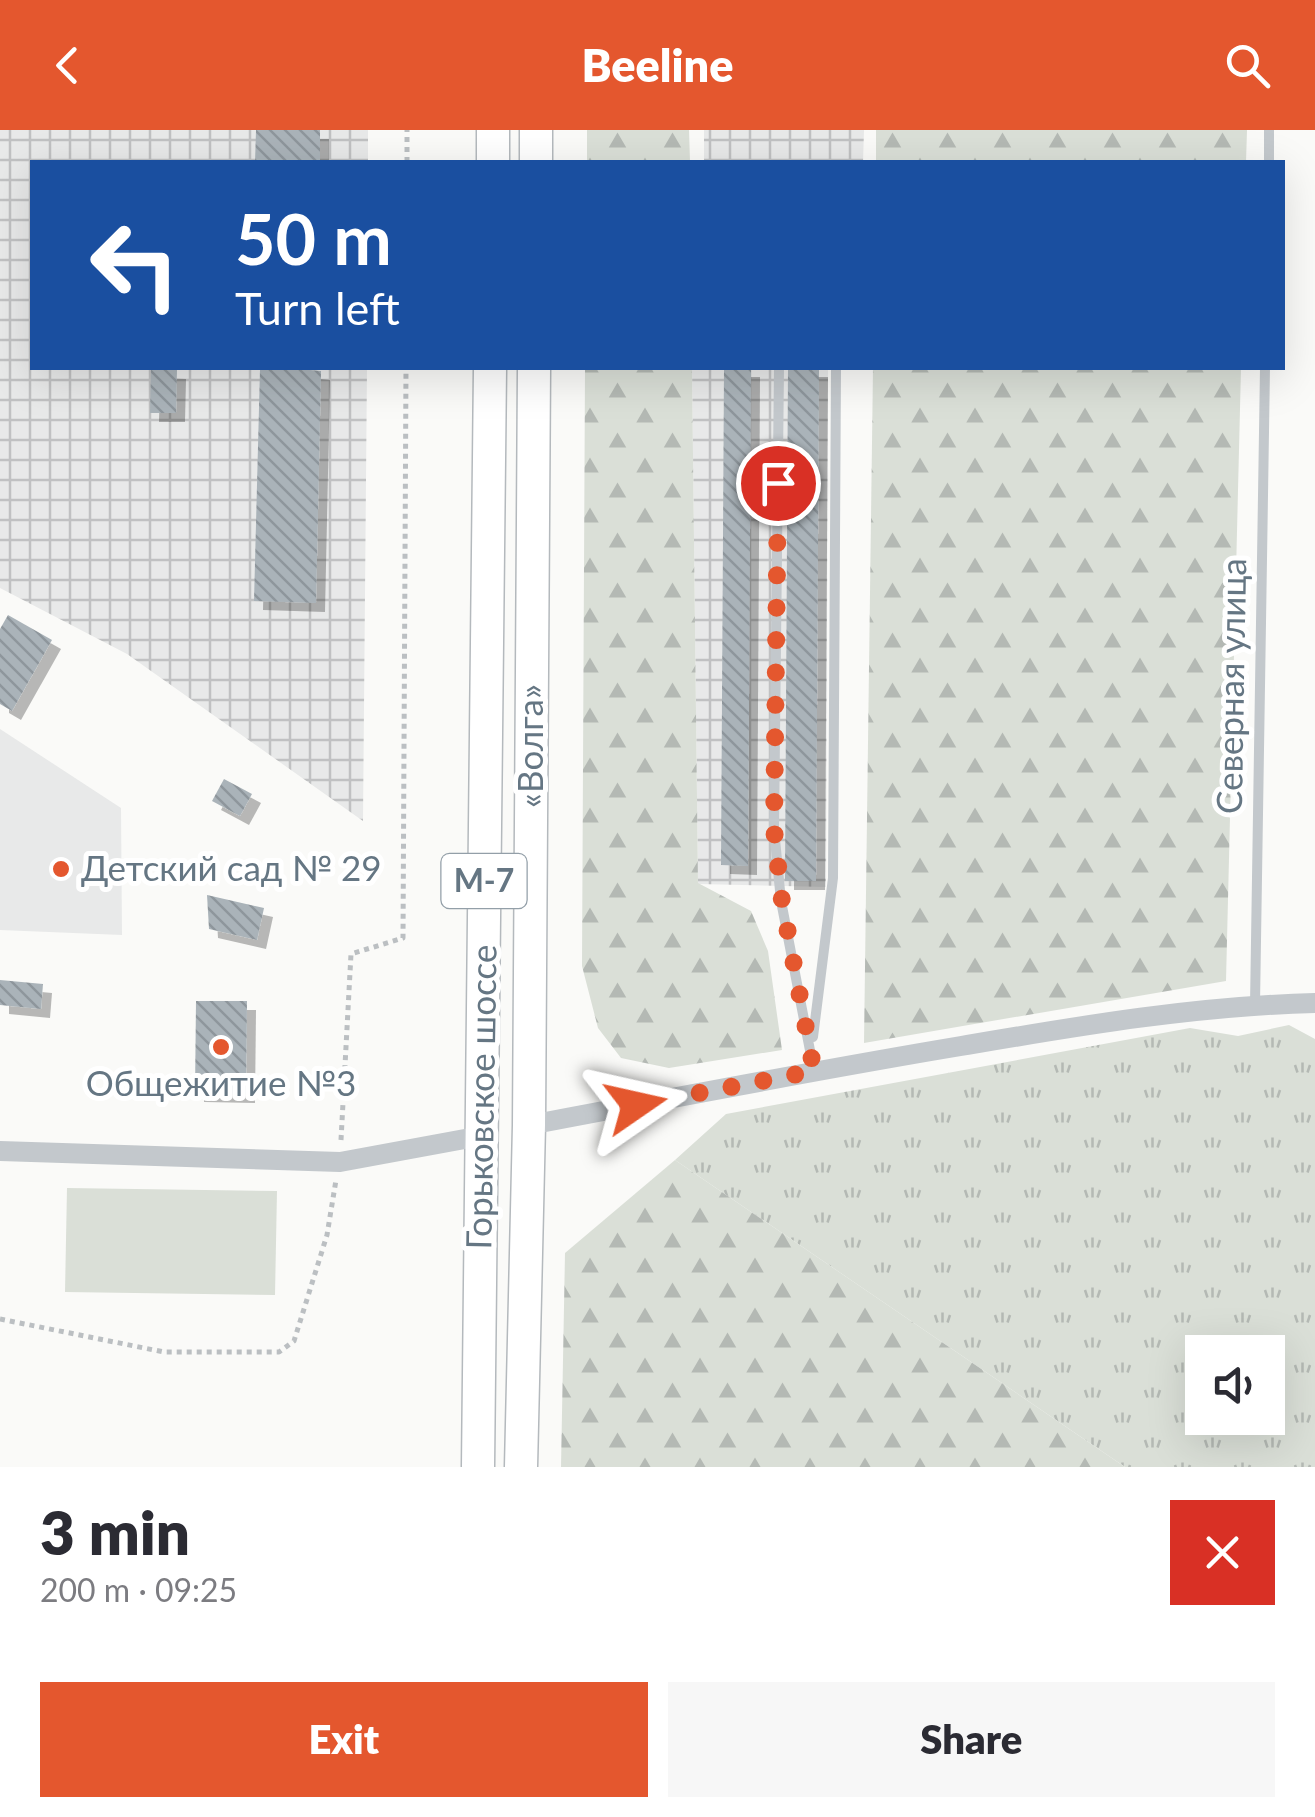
<!DOCTYPE html>
<meta charset="utf-8">
<style>
:root{--surface:#fff;--page:#f7f7f7;--text:#2b2b33;--muted:#7c7c81;--accent:#e4572e}
body{margin:0;font-family:Lato,sans-serif;background:var(--page);color:var(--text);height:100vh;display:flex;flex-direction:column;font-size:38px;white-space:nowrap}
*{box-sizing:border-box;margin:0}
p{font-size:32px;color:var(--muted)}
.icon{flex:none;width:55px;height:55px;fill:none;stroke:currentColor;stroke-width:2;stroke-linecap:round;stroke-linejoin:round}
.map{position:relative;height:1337px;overflow:hidden}
.drawer{display:flex;flex-direction:column;background:var(--surface);flex:1}
.drawer>*{flex:none}
.banner{position:absolute;left:30px;top:30px;width:1255px;height:210px;border-radius:0px;box-shadow:0 10px 40px #0002;background:#1a4fa0;color:#fff;overflow:hidden}
.fabs{position:absolute;left:1185px;top:1205px;display:grid;gap:20px}
.fabs a{display:grid;place-items:center;width:100px;height:100px;border-radius:0px;background:var(--surface);box-shadow:0 10px 40px #0002;font-size:50px}
.pin{position:absolute;display:grid;place-items:center;width:85px;height:85px;color:#fff;margin:-42px;border:5px solid #fff;border-radius:50%;box-shadow:0 2px 10px #0007}
.me{position:absolute;width:110px;margin:-55px;rotate:79deg;stroke-linejoin:round;filter:drop-shadow(0 0 8px #0008)}
.turn{display:flex;align-items:center;gap:35px;height:210px;padding:0 40px;font-size:45px}
.turn .icon{width:130px;height:130px;stroke-width:2.5}
.turn b{display:block;font-size:70px;line-height:85px}
.round{display:grid;place-items:center;flex:none;width:105px;height:105px;border-radius:0px;background:var(--page)}
.summary{display:flex;align-items:center;justify-content:space-between;height:170px;padding:0 40px}
h1{font-size:60px;font-weight:800;line-height:75px}
.button{display:flex;gap:20px;margin-top:auto;padding:20px 40px}
.button a{flex:1;height:115px;border-radius:0px;background:var(--accent);color:#fff;font-size:40px;font-weight:800;line-height:115px;text-align:center}
.button a+a{background:var(--page);color:var(--text)}
header{display:flex;justify-content:space-between;align-items:center;height:130px;padding:0 40px;background:var(--accent);color:#fff;font-size:45px;font-weight:800}
.map>svg:first-child{display:block}
</style>
<header><svg class="icon" aria-label="back" viewBox="0 0 24 24"><path d="M15 5l-7 7 7 7"/></svg>Beeline<svg class="icon" aria-label="search" viewBox="0 0 24 24"><circle cx="10" cy="10" r="6"/><path d="M15 15l6 6"/></svg></header>
<div class="map">
<svg width="1315" height="1337" viewBox="0 0 1315 1337">
<defs>
<pattern id="industrial-grid" width="8" height="8" patternUnits="userSpaceOnUse" patternTransform="scale(2.5)"><rect width="8" height="8" fill="#e8e9e9"/><path d="M0 4h8M4 0v8" fill="none" stroke="#c0c1c2"/></pattern>
<pattern id="grass-tufts" width="24" height="20" patternUnits="userSpaceOnUse" patternTransform="scale(2.5)"><rect width="24" height="20" fill="#dadfd7"/><path d="M3 7l-1-3M5 7V3M7 7l1-3M15 17l-1-3M17 17v-4M19 17l1-3" fill="none" stroke="#b4b9b4"/></pattern>
<pattern id="forest-firs" width="22" height="20" patternUnits="userSpaceOnUse" patternTransform="scale(2.5)"><rect width="22" height="20" fill="#dadfd7"/><path d="M5 1l3.5 6h-7zM16 11l3.5 6h-7z" fill="#b4b9b4"/></pattern>
<pattern id="building-back-hatch" width="6" height="6" patternUnits="userSpaceOnUse" patternTransform="scale(2.5)"><rect width="6" height="6" fill="#aab3b9"/><path d="M-1 5l2 2M0 0l6 6M5-1l2 2" fill="none" stroke="#8e969c"/></pattern>
<filter id="shadow"><feDropShadow dx="9" dy="9" stdDeviation="0" flood-color="#0004"/></filter>
</defs>
<rect width="100%" height="100%" fill="#fafaf8"/>
<polygon fill="#e8e9e9" points="0,599 121,678 122,805 0,800"/>
<g fill="url(#industrial-grid)">
<polygon points="0,0 368,0 368,32 32,32 32,238 367,238 363,691 127,524 0,458"/>
<polygon points="704,0 864,0 863,32 704,32"/>
<polygon points="692,238 828,238 826,757 698,754"/>
</g>
<path fill="url(#grass-tufts)" fill-rule="evenodd" d="M1289,895L1315,909V1337H1125L675,1030L726,984L1190,898L1238,906ZM1202,1222H1268V1288H1202Z"/>
<g fill="url(#forest-firs)">
<polygon points="587,0 689,0 690,32 587,32"/>
<polygon points="876,0 1247,0 1246,32 876,32"/>
<polygon points="585,238 692,238 698,753 751,781 768,821 782,920 669,938 621,928 598,898 582,836"/>
<polygon points="873,238 1241,238 1226,851 864,913"/>
<polygon points="675,1030 1125,1337 561,1337 565,1123"/>
</g>
<polygon fill="#dadfd7" points="67,1058 277,1061 275,1165 65,1162"/>
<g fill="url(#building-back-hatch)" filter="url(#shadow)">
<polygon points="256,0 320,0 320,32 255,32"/>
<polygon points="289,238 321,241 316,473 254,471 260,239"/>
<polygon points="724,238 751,238 748,736 721,735"/>
<polygon points="788,238 819,238 816,751 785,751"/>
<polygon points="151,239 177,240 176,283 150,283"/>
<polygon points="8,485 52,510 12,581 0,574 0,499"/>
<polygon points="224,649 252,664 240,686 212,671"/>
<polygon points="207,765 264,778 257,810 209,799"/>
<polygon points="0,850 43,854 41,879 0,875"/>
<polygon points="196,871 247,871 246,964 195,963"/>
</g>
<g fill="none" stroke-linecap="round" stroke-linejoin="round">
<g stroke="#b4b9bd" stroke-width="35">
<g id="trunk">
<polyline points="493,32 493,0"/>
<polyline points="536,32 536,0"/>
<polyline points="478,1337 490,238"/>
<polyline points="521,1337 529,995 534,238"/>
</g>
</g>
<g stroke="#bbbfc2" stroke-width="5" stroke-dasharray="5 5" stroke-linecap="butt">
<polyline points="407,32 407,0"/>
<polyline points="341,1010 351,824 403,808 406,238"/>
<polyline points="0,1189 164,1222 279,1222 294,1211 327,1105 336,1050"/>
</g>
<g stroke="#c3c8cc" stroke-width="10">
<polyline points="1269,32 1269,0"/>
<polyline points="779,238 774,699 781,771 814,941"/>
<polyline points="1255,875 1265,238"/>
<polyline points="813,907 833,748 836,238"/>
</g>
<g stroke="#c3c8cc" stroke-width="20">
<path d="M529,995C673,968 817,940 961,916C1079,896 1195,876 1315,873"/>
<polyline points="0,1021 340,1032 481,1006"/>
</g>
<use href="#trunk" stroke="#fff" stroke-width="32"/>
</g>
<g fill="none" stroke-linecap="round" stroke-linejoin="round">
<polyline stroke="#e4572e" stroke-width="18" stroke-dasharray="0 32.4" points="636,975 814,941 782,771 774,699 778,353"/>
</g>
<g fill="#e4572e" stroke="#fff" stroke-width="4">
<circle cx="61" cy="739" r="10"/>
<circle cx="221" cy="917" r="10"/>
</g>
<g text-anchor="middle" stroke-width="10" stroke-linejoin="round" paint-order="stroke">
<rect fill="#fff" stroke="#939fa8" stroke-width="2.5" x="441.5" y="724" width="85" height="54" rx="8"/>
<g font-size="32" font-weight="bold" fill="#657683">
<text x="484" y="762">М-7</text>
</g>
<g font-size="35" fill="#657683" stroke="#fff">
<text transform="translate(1232 556) rotate(-89)" y="12">Северная улица</text>
<text transform="translate(531 616) rotate(-90)" y="12">«Волга»</text>
<text transform="translate(482 967) rotate(-89)" y="12">Горьковское шоссе</text>
</g>
<g font-size="35" fill="#657683" stroke="#fff" text-anchor="start">
<text x="81" y="751">Детский сад № 29</text>
<text x="221" y="966" text-anchor="middle">Общежитие №3</text>
</g>
</g>
</svg>
<div class="fabs">
<a><svg class="icon" aria-label="sound" viewBox="0 0 24 24"><path d="M4 9h4l5-4v14l-5-4H4zM17 9q2 3 0 6"/></svg></a>
</div>
<div class="pin" style="left:778px;top:353px;background:#d93025"><svg class="icon" aria-label="arrive" viewBox="0 0 24 24"><path d="M6 21V4h12l-3 4 3 4H6"/></svg></div>
<svg class="me" style="left:636px;top:975px" viewBox="-20 -20 40 40"><path d="M0-17L14 15 0 8-14 15z" fill="#e4572e" stroke="#fff" stroke-width="4"/></svg>
<div class="banner">
<div class="turn"><svg class="icon" aria-label="left" viewBox="0 0 24 24"><path d="M17 20v-9H6M10 6l-5 5 5 5"/></svg><div><b>50 m</b>Turn left</div></div>
</div>
</div>
<section class="drawer">
<div class="summary"><div><h1>3 min</h1><p>200 m · 09:25</p></div><a class="round" style="background:#d93025;color:#fff"><svg class="icon" aria-label="close" viewBox="0 0 24 24"><path d="M6 6l12 12M18 6L6 18"/></svg></a></div>
<div class="button"><a>Exit</a><a>Share</a></div>
</section>
